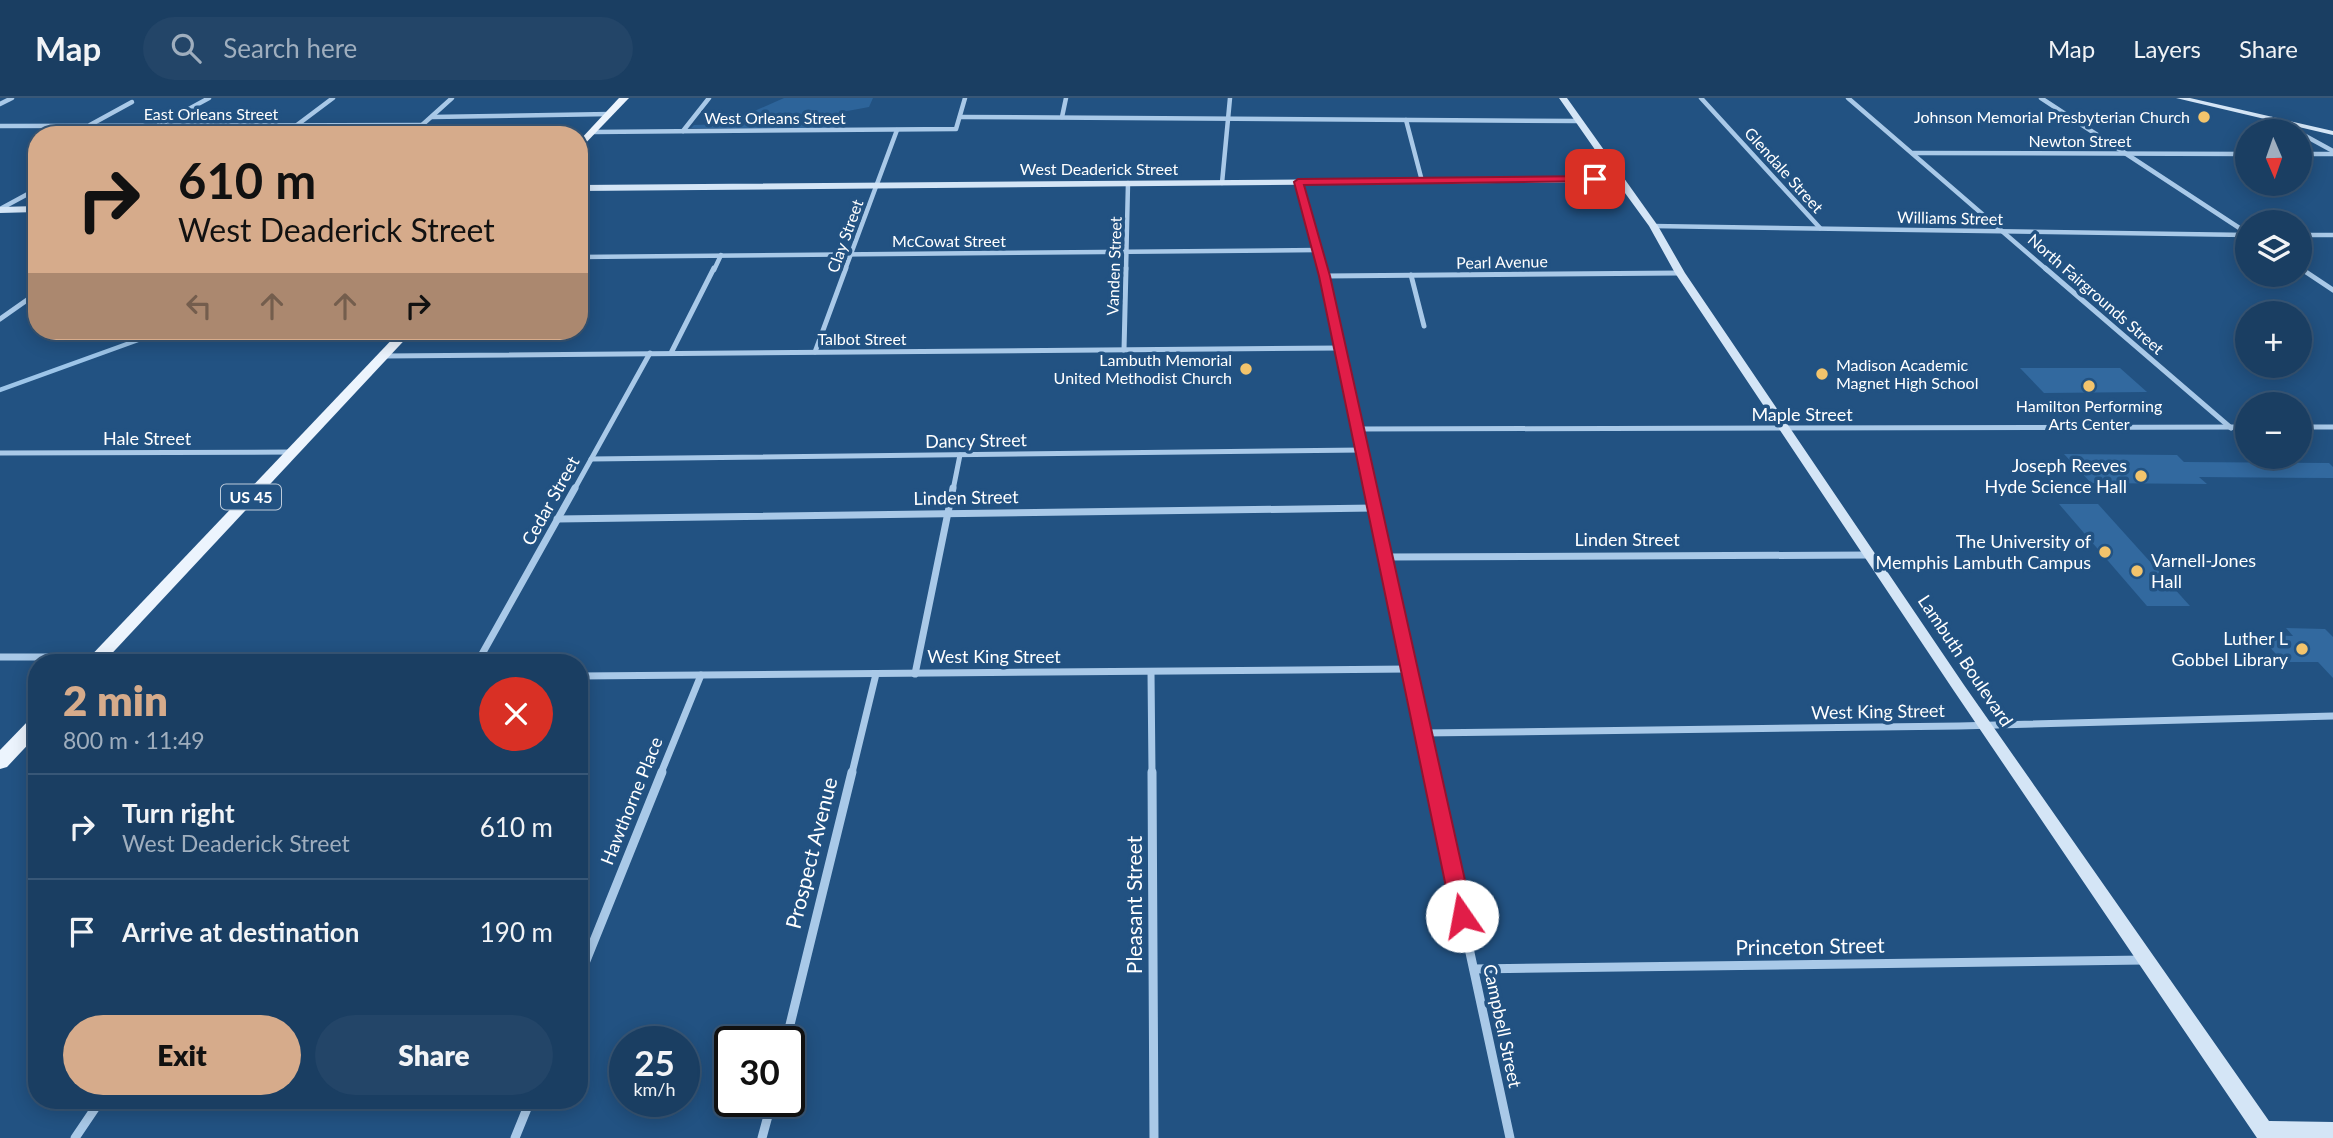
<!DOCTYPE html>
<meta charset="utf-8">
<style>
:root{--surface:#1a3e62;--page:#234568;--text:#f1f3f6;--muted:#9faebe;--line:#385777;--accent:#d6ab8b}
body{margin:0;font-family:Lato,sans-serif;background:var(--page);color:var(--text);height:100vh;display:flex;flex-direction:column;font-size:26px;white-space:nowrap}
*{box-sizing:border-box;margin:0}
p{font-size:23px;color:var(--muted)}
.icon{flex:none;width:38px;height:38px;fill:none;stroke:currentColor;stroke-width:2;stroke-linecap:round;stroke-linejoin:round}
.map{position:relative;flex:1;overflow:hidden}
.details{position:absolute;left:28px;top:556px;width:560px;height:455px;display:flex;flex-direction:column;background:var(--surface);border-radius:28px;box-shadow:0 4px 18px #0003,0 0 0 2px var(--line)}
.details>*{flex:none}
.guide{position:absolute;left:28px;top:28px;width:560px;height:214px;border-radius:28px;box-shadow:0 4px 18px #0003,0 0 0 2px var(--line);background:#d6ab8b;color:#111;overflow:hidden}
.needle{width:46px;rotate:178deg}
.tools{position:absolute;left:2235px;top:21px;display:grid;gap:14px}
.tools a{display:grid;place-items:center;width:77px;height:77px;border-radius:50%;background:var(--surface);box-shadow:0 4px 18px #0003,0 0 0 2px var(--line);font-size:35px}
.speed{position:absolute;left:609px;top:928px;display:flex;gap:14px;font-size:35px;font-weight:700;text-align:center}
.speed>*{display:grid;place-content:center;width:91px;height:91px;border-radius:50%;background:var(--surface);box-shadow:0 4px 18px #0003,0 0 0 2px var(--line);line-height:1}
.speed small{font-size:18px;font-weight:400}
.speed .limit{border:4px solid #111;border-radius:10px;background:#fff;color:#111}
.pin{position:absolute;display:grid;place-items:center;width:60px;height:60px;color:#fff;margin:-30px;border-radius:14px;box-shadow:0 4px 10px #0006}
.me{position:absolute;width:77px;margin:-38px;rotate:348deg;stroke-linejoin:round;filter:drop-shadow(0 0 5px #0008)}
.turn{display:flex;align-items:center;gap:24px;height:147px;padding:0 35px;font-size:32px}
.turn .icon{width:91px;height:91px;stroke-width:2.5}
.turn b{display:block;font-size:49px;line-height:60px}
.lanes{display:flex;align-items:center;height:66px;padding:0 35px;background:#0003;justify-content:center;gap:35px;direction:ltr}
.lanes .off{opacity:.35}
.round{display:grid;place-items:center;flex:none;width:74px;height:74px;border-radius:37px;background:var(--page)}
.head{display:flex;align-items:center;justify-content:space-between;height:119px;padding:0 35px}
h1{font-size:42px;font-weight:800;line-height:52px;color:var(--accent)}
.button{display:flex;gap:14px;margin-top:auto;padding:14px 35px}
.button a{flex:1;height:80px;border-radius:42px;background:var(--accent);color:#111;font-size:28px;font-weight:800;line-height:80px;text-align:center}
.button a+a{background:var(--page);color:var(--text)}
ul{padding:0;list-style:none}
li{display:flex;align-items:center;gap:21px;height:105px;padding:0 35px;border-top:2px solid var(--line)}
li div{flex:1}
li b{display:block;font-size:26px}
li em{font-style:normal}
header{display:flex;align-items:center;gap:42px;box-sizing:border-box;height:98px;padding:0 35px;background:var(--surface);border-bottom:2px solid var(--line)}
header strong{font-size:33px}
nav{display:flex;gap:38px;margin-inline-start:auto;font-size:24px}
.search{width:490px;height:63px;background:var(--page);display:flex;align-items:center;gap:18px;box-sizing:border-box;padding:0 24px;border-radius:38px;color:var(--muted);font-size:26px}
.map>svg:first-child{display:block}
</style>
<header>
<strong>Map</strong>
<div class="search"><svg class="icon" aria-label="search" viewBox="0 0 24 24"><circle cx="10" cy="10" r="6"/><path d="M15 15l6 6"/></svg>Search here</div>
<nav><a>Map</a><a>Layers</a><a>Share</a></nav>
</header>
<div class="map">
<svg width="2333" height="1040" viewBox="0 0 2333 1040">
<rect width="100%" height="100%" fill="#225282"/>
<polygon fill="#2d649a" points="784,0 873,0 869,9 842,14 834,31 691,30 694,27 725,26"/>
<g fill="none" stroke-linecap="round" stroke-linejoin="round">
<polyline stroke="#9dc5e9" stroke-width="4.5" points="0,292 163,233"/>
</g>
<g fill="#32699f">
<polygon points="2020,270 2120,270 2147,294 2044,295"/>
<polygon points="2064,356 2177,357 2184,364 2329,365 2333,369 2333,380 2199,379 2207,386 2091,385"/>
<polygon points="2059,406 2098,406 2190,508 2147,508"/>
<polygon points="2286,530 2325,531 2333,539 2333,580 2318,564 2283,564 2259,537 2293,538"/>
</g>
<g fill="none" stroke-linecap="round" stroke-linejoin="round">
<g stroke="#a9c9e8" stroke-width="4.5">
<polyline points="1701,0 1820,130"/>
<polyline points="1848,0 2047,172"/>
<polyline points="2041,0 2247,135"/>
<polyline points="0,6 12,0"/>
<polyline points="432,19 610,16"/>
<polyline points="960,19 1579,23"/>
<polyline points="1062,19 1066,0"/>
<polyline points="2272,21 2296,33"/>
<polyline points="1406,22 1422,83"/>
<polyline points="90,27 132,4"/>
<polyline points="297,27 333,0"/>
<polyline points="0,28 423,27"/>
<polyline points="683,33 709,0"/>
<polyline points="593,34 956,31 965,0"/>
<polyline points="2300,35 2333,53"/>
<polyline points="141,37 209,0"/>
<polyline points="411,37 452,0"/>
<polyline points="1913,55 2247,56"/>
<polyline points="2300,56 2333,56"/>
<polyline points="1299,84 1323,172"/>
<polyline points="1222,85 1230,0"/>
<polyline points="0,111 37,91"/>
<polyline points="1653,128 2247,137"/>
<polyline points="2300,137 2333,137"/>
<polyline points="579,159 1318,152"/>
<polyline points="2300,170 2302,172"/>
<polyline points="714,172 721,157"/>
<polyline points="845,172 897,32"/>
<polyline points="1126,172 1128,85"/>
</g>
<g stroke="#a9c9e8" stroke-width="5">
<polyline points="1323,170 1371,392"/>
<polyline points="2045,170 2231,330"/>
<polyline points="2300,170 2333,192"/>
<polyline points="1411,177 1424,228"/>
<polyline points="1325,178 1680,175"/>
<polyline points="0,221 37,195"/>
<polyline points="1124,252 1126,170"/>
<polyline points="815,254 846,170"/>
<polyline points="671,255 714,170"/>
<polyline points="384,258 1340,250"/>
<polyline points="2300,329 2333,329"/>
<polyline points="1358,331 2247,329"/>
<polyline points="0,355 293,354"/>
<polyline points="591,361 1362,352"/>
<polyline points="574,392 650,255"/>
<polyline points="953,392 960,357"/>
</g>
<g stroke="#a9c9e8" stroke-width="7">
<polyline points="1370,390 1432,675"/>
<polyline points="557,421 1374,410"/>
<polyline points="1385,459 1869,457"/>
<polyline points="0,559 99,559"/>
<polyline points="477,565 575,390"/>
<polyline points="1151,574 1152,675"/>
<polyline points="915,576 953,390"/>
<polyline points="579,578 1409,571"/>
<polyline points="1423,635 1959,628 2333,618"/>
<polyline points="661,675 701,577"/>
<polyline points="852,675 876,576"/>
</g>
<g stroke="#a9c9e8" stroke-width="9">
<polyline points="1152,674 1154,1040"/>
<polyline points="1431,674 1510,1040"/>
<polyline points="1474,871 2145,862"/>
<polyline points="579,880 662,674"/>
<polyline points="786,943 852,674"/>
<polyline points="75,1040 100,1003"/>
<polyline points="515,1040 530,1003"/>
<polyline points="762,1040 772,1003"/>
</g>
<g fill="#d4e5f6" fill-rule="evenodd">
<polygon points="1559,0 1567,0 1658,128 1685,175 1964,587 2269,1023 2333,1024 2333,1040 2257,1040 1954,593 1675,175 1649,128 1617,84 579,93 579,87 1614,79"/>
<polygon points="2176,0 2190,0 2333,33 2333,37"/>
<polygon points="37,108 37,114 0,115 0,109"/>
</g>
<g fill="#ecf4fd" fill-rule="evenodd">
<polygon points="619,0 629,0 579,52 579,43"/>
<polygon points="400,233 413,233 103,565 84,565"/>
<polygon points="37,619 37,637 7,669 0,671 0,652 30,621"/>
</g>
</g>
<polygon fill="#e11d48" stroke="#92132f" stroke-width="2" points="1595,78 1598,83 1304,87 1330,178 1473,818 1470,824 1455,824 1452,818 1319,178 1294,84 1298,81"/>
<g fill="#f3c46c" stroke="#225282" stroke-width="2.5">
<circle cx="2204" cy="19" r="7"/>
<circle cx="1246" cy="271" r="7"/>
<circle cx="1822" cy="276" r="7"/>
<circle cx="2089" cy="288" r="7"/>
<circle cx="2141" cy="378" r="7"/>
<circle cx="2105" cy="454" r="7"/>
<circle cx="2137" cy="473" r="7"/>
<circle cx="2302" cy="551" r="7"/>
</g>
<g text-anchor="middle" stroke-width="7" stroke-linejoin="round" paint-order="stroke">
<g font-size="16" fill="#fff" stroke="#225282">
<text x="211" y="22">East Orleans Street</text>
<text x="775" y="26">West Orleans Street</text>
<text x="2080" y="49">Newton Street</text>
<text x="1099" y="77">West Deaderick Street</text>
<text transform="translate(1784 72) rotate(48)" y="6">Glendale Street</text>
<text transform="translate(1950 120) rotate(1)" y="6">Williams Street</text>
<text transform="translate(845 138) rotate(-70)" y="6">Clay Street</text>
<text x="949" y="149">McCowat Street</text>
<text transform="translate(1502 164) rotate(-1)" y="6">Pearl Avenue</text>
<text transform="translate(1114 168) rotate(-88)" y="6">Vanden Street</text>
<text transform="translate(2096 196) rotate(41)" y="6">North Fairgrounds Street</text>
<text x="862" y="247">Talbot Street</text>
</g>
<g font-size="16" fill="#fff" stroke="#225282" text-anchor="end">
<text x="2190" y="25">Johnson Memorial Presbyterian Church</text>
<text x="1232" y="268">Lambuth Memorial<tspan x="1232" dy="18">United Methodist Church</tspan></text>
<text x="1836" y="273" text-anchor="start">Madison Academic<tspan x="1836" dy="18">Magnet High School</tspan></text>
<text x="2089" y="314" text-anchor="middle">Hamilton Performing<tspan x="2089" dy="18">Arts Center</tspan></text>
</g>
<rect fill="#225282" stroke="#bdcbda" stroke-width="2" x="221" y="386.5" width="60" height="25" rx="5"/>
<g font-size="16" font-weight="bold" fill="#fff">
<text x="251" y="405">US 45</text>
</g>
<g font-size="18" fill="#fff" stroke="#225282">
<text x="1802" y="323">Maple Street</text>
<text x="147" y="347">Hale Street</text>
<text transform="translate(976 343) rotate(-1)" y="6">Dancy Street</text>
<text transform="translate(966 400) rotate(-1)" y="6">Linden Street</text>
<text transform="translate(551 403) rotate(-61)" y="6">Cedar Street</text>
<text x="1627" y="448">Linden Street</text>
<text x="994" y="565">West King Street</text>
<text transform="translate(1965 563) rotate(56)" y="6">Lambuth Boulevard</text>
<text transform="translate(1878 614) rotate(-1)" y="6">West King Street</text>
<text transform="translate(632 703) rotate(-68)" y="6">Hawthorne Place</text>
<text transform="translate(1502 928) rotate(78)" y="6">Campbell Street</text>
</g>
<g font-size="18" fill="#fff" stroke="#225282" text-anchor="end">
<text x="2127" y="374">Joseph Reeves<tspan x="2127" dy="21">Hyde Science Hall</tspan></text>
<text x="2091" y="450">The University of<tspan x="2091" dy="21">Memphis Lambuth Campus</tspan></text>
<text x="2151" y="469" text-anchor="start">Varnell-Jones<tspan x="2151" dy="21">Hall</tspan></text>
<text x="2288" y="547">Luther L<tspan x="2288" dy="21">Gobbel Library</tspan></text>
</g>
<g font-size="21" fill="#fff" stroke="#225282">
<text transform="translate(812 755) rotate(-76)" y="7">Prospect Avenue</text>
<text transform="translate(1135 807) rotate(-90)" y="7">Pleasant Street</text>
<text transform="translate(1810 849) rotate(-1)" y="7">Princeton Street</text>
</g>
</g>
</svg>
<div class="tools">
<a><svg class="needle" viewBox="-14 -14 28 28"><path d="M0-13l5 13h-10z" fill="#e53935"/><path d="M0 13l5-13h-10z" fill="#9faebe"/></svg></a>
<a><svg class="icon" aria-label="layers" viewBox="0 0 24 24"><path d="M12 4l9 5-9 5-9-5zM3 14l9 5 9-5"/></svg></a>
<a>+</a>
<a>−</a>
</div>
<div class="speed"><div>25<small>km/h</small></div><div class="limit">30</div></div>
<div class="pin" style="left:1595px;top:81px;background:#d93025"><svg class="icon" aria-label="arrive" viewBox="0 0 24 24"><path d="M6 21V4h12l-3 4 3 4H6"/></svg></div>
<svg class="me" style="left:1462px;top:818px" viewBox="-20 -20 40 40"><circle r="19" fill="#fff"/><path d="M0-13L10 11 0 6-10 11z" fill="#e11d48"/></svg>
<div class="guide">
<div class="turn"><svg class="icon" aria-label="right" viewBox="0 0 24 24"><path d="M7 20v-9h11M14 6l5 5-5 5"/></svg><div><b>610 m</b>West Deaderick Street</div></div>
<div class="lanes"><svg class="icon off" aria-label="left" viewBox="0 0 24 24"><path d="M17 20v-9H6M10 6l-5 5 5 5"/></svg><svg class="icon off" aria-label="ahead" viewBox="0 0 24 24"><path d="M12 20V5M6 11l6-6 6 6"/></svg><svg class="icon off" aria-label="ahead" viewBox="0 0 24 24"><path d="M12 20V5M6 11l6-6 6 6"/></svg><svg class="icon" aria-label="right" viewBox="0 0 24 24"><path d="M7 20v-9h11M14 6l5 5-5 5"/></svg></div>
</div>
<section class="details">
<div class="head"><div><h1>2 min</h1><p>800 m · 11:49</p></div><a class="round" style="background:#d93025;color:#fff"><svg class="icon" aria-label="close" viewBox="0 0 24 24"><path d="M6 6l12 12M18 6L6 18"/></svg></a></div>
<ul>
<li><svg class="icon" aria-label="right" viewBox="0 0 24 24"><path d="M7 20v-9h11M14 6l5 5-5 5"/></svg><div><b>Turn right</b><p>West Deaderick Street</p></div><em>610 m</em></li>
<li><svg class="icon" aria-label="arrive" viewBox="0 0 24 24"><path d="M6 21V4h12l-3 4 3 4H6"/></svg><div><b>Arrive at destination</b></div><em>190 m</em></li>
</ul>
<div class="button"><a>Exit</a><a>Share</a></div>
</section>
</div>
